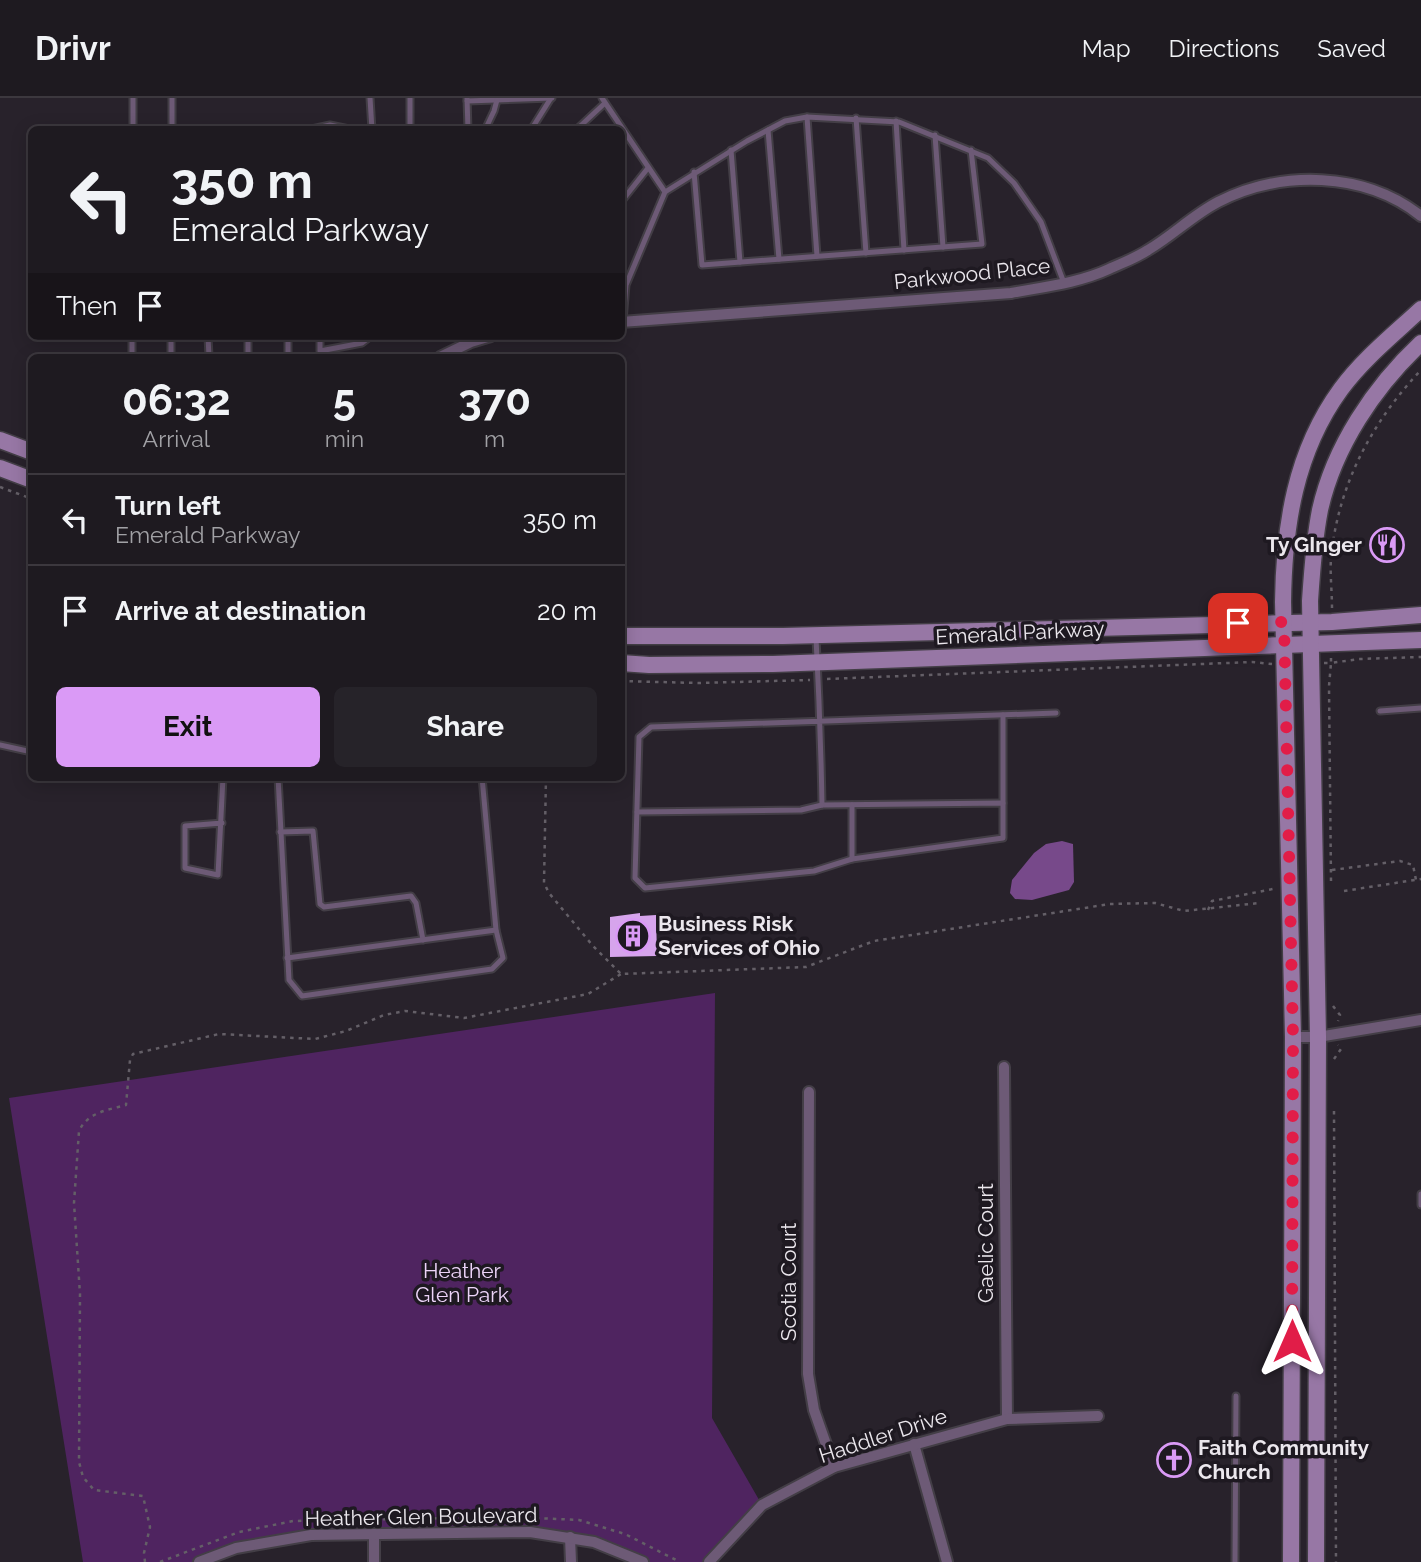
<!DOCTYPE html>
<style>
:root{--surface:#1e1a20;--page:#262329;--text:#f1f3f6;--muted:#a1a1a5;--line:#3c383e;--accent:#da9af6}
body{margin:0;font-family:Raleway,sans-serif;background:var(--page);color:var(--text);height:100vh;display:flex;flex-direction:column;font-size:26px;white-space:nowrap}
*{box-sizing:border-box;margin:0}
p{font-size:23px;color:var(--muted)}
.icon{flex:none;width:38px;height:38px;fill:none;stroke:currentColor;stroke-width:2;stroke-linecap:round;stroke-linejoin:round}
.map{position:relative;flex:1;overflow:hidden}
.details{position:absolute;left:28px;top:256px;width:597px;height:427px;display:flex;flex-direction:column;background:var(--surface);border-radius:10px;box-shadow:0 4px 18px #0003,0 0 0 2px var(--line)}
.details>*{flex:none}
.hud{position:absolute;left:28px;top:28px;width:597px;height:214px;border-radius:10px;box-shadow:0 4px 18px #0003,0 0 0 2px var(--line);background:#1e1a20;color:var(--text);overflow:hidden}
.pin{position:absolute;display:grid;place-items:center;width:60px;height:60px;color:#fff;margin:-30px;border-radius:14px;box-shadow:0 4px 10px #0006}
.me{position:absolute;width:77px;margin:-38px;rotate:0deg;stroke-linejoin:round;filter:drop-shadow(0 0 5px #0008)}
.turn{display:flex;align-items:center;gap:24px;height:147px;padding:0 28px;font-size:32px}
.turn .icon{width:91px;height:91px;stroke-width:2.5}
.turn b{display:block;font-size:49px;line-height:60px}
.then{display:flex;align-items:center;height:66px;padding:0 28px;background:#0003;gap:14px;font-size:26px}
.eta{display:flex;justify-content:space-evenly;align-items:center;height:119px;text-align:center}
.eta b{font-size:42px;font-weight:700;line-height:49px}
.primary-button{display:flex;gap:14px;margin-top:auto;padding:14px 28px}
.primary-button a{flex:1;height:80px;border-radius:10px;background:var(--accent);color:#111;font-size:28px;font-weight:700;line-height:80px;text-align:center}
.primary-button a+a{background:var(--page);color:var(--text)}
ul{padding:0;list-style:none}
li{display:flex;align-items:center;gap:21px;height:91px;padding:0 28px;border-top:2px solid var(--line)}
li div{flex:1}
li b{display:block;font-size:26px}
li em{font-style:normal}
header{display:flex;align-items:center;gap:42px;box-sizing:border-box;height:98px;padding:0 35px;background:var(--surface);border-bottom:2px solid var(--line)}
header strong{font-size:33px}
nav{display:flex;gap:38px;margin-inline-start:auto;font-size:24px}
.map>svg:first-child{display:block}
</style>
<header>
<strong>Drivr</strong>
<nav><a>Map</a><a>Directions</a><a>Saved</a></nav>
</header>
<div class="map">
<svg width="1421" height="1464" viewBox="0 0 1421 1464">
<rect width="100%" height="100%" fill="#28222b"/>
<polygon fill="#4f2460" points="715,895 712,1320 762,1407 709,1464 643,1464 570,1439 311,1437 199,1464 83,1464 9,1000"/>
<polygon fill="#77498a" points="1062,743 1073,746 1074,784 1069,792 1032,802 1015,801 1010,795 1012,782 1034,755 1046,746"/>
<polygon fill="#d6a4ec" points="640,815 640,818 656,817 657,858 610,859 610,819"/>
<g fill="none" stroke-linecap="round" stroke-linejoin="round">
<g stroke="#433e46" stroke-width="9">
<g id="service">
<polyline points="172,0 172,32"/>
<polyline points="370,0 372,32"/>
<polyline points="410,0 410,32"/>
<polyline points="467,0 468,32"/>
<polyline points="602,0 665,94 747,43 785,23 807,19 899,24 988,60 1014,85 1041,124 1064,185"/>
<polyline points="467,3 552,0"/>
<polyline points="807,19 817,158"/>
<polyline points="856,20 866,155"/>
<polyline points="896,23 904,152"/>
<polyline points="133,32 133,0"/>
<polyline points="307,32 330,27 354,32"/>
<polyline points="485,32 494,13 497,2"/>
<polyline points="531,32 551,0"/>
<polyline points="576,32 605,5"/>
<polyline points="768,32 779,161"/>
<polyline points="935,37 943,149"/>
<polyline points="731,52 740,164"/>
<polyline points="694,74 702,167 982,146 971,52"/>
<polyline points="621,104 648,70"/>
<polyline points="623,223 626,187 665,94"/>
<polyline points="171,238 171,259"/>
<polyline points="208,238 209,259"/>
<polyline points="248,238 248,259"/>
<polyline points="288,238 288,259"/>
<polyline points="320,238 320,253 362,245 371,238"/>
<polyline points="132,259 132,238"/>
<path d="M816,540C819,596 821,651 822,707L1003,705V740L852,761L814,773L645,790L635,780L639,639L651,629L1056,615"/>
<polyline points="1380,613 1421,610"/>
<polyline points="1003,617 1003,705"/>
<polyline points="0,647 32,654"/>
<polyline points="278,679 289,882 302,898 492,871 503,860 496,832 482,679"/>
<polyline points="852,707 852,761"/>
<polyline points="637,714 801,712 822,707"/>
<polyline points="222,725 185,728 185,770 218,777 223,679"/>
<polyline points="280,734 313,733 320,806 324,809 411,798 416,805 423,842"/>
<polyline points="287,860 496,832"/>
<polyline points="1421,1096 1421,1107"/>
<polyline points="1235,1464 1236,1298"/>
</g>
</g>
<g stroke="#433e46" stroke-width="14">
<g id="minor">
<path d="M621,224L1011,195C1043,189 1079,185 1109,171C1122,165 1136,160 1148,152C1172,138 1193,117 1218,104C1281,72 1364,73 1421,118"/>
<polyline points="440,259 471,244 491,238"/>
<polyline points="1293,939 1318,939 1421,922"/>
<polyline points="1004,969 1007,1321"/>
<polyline points="809,994 808,1276 814,1312 834,1369"/>
<polyline points="914,1346 947,1464"/>
<polyline points="374,1436 374,1464"/>
<polyline points="570,1439 571,1464"/>
<polyline points="199,1464 236,1450 311,1437 530,1434 594,1444 643,1464"/>
<polyline points="709,1464 762,1407 834,1369 1007,1321 1098,1318"/>
</g>
</g>
<g stroke="#433e46" stroke-width="19">
<g id="secondary">
<polyline points="0,342 32,354"/>
<polyline points="0,370 32,382"/>
<polyline points="621,538 783,538 1332,524 1421,517"/>
<polyline points="621,565 649,567 773,566 1421,542"/>
<path d="M1291,1464L1293,939L1283,504C1284,428 1295,354 1341,291C1363,261 1394,236 1421,211"/>
<path d="M1316,1464L1318,939L1310,503C1312,473 1314,442 1320,412C1334,349 1374,289 1421,245"/>
</g>
</g>
<g stroke="#645f67" stroke-width="2.5" stroke-dasharray="3.5 5" stroke-linecap="butt">
<polyline points="0,389 32,401"/>
<path d="M1332,510C1332,490 1329,470 1332,451C1341,381 1374,322 1421,272"/>
<polyline points="1324,565 1331,565 1331,558"/>
<polyline points="827,581 1252,564 1272,566"/>
<polyline points="621,583 698,585 810,582"/>
<polyline points="546,679 544,785 549,795 593,848 621,876 806,869 874,843 1110,806 1155,805 1184,813 1259,805"/>
<polyline points="1332,772 1400,763 1413,767 1416,782"/>
<polyline points="1331,783 1329,588 1331,565 1359,561 1421,559"/>
<polyline points="1344,793 1421,781"/>
<polyline points="1208,812 1212,803 1273,791"/>
<polyline points="1333,908 1340,917 1338,923"/>
<polyline points="1334,961 1341,951 1338,947"/>
<polyline points="1334,1013 1336,1464"/>
<path d="M145,1464L144,1455L150,1429L143,1398L94,1392L83,1379L79,1364L80,1196L74,1105L79,1033C88,1014 108,1012 126,1007L130,962L133,956L219,936L315,941L346,933L384,917L405,913L464,920L588,896L621,876"/>
<polyline points="160,1464 239,1434 293,1423 512,1419 579,1422 625,1436 680,1464"/>
</g>
<use href="#service" stroke="#6d5a76" stroke-width="5"/>
<use href="#minor" stroke="#6d5a76" stroke-width="10"/>
<use href="#secondary" stroke="#9777a5" stroke-width="16"/>
</g>
<g fill="none" stroke-linecap="round" stroke-linejoin="round">
<polyline stroke="#e11d48" stroke-width="12" stroke-dasharray="0 21.6" points="1238,525 1284,524 1293,939 1292,1243"/>
</g>
<defs>
<g id="restaurant-ring" transform="scale(1.75)"><circle r="9.5" fill="#1e1921" stroke="#da9af6" stroke-width="1.5"/><path d="M-5-6h1v4h1v-4h1v4h1v-4h1v5L-1.5 .5V6h-2V.5L-5-1ZM5-6V6H3V1.5H1.5Q1.5-4 5-6Z" fill="#da9af6"/></g>
<g id="building-ring" transform="scale(1.75)"><circle r="9.5" fill="#1e1921" stroke="#da9af6" stroke-width="1.5"/><path d="M-4-6H4V6H1V3H-1V6H-4ZM-2.5-4.3h1.7v1.8h-1.7ZM.8-4.3h1.7v1.8H.8ZM-2.5-1h1.7V.8h-1.7ZM.8-1h1.7V.8H.8Z" fill="#da9af6"/></g>
<g id="church-ring" transform="scale(1.75)"><circle r="9.5" fill="#1e1921" stroke="#da9af6" stroke-width="1.5"/><path d="M-1.2-6h2.4v3.5h3.3v2.4h-3.3V6h-2.4V-.1h-3.3v-2.4h3.3Z" fill="#da9af6"/></g>
</defs>
<g fill-rule="evenodd">
<use href="#restaurant-ring" x="1387" y="447"/>
<use href="#building-ring" x="633" y="838"/>
<use href="#church-ring" x="1174" y="1362"/>
</g>
<g text-anchor="middle" stroke-width="7" stroke-linejoin="round" paint-order="stroke">
<g font-size="21" fill="#ebe7ed" stroke="#1e1921">
<text transform="translate(972 176) rotate(-6)" y="7">Parkwood Place</text>
<text transform="translate(1020 535) rotate(-3)" y="7">Emerald Parkway</text>
<text transform="translate(986 1145) rotate(-90)" y="7">Gaelic Court</text>
<text transform="translate(789 1184) rotate(-90)" y="7">Scotia Court</text>
<text transform="translate(883 1338) rotate(-18)" y="7">Haddler Drive</text>
<text transform="translate(421 1419) rotate(-1)" y="7">Heather Glen Boulevard</text>
</g>
<g font-size="21" font-weight="bold" fill="#ebe7ed" stroke="#1e1921" text-anchor="start">
<text x="1362" y="454" text-anchor="end">Ty GInger</text>
<text x="658" y="833">Business Risk<tspan x="658" dy="24">Services of Ohio</tspan></text>
<text x="1198" y="1357">Faith Community<tspan x="1198" dy="24">Church</tspan></text>
</g>
<g font-size="21" fill="#edd4f9" stroke="#1e1921">
<text x="462" y="1180">Heather<tspan x="462" dy="24">Glen Park</tspan></text>
</g>
</g>
</svg>
<div class="pin" style="left:1238px;top:525px;background:#d93025"><svg class="icon" aria-label="arrive" viewBox="0 0 24 24"><path d="M6 21V4h12l-3 4 3 4H6"/></svg></div>
<svg class="me" style="left:1292px;top:1243px" viewBox="-20 -20 40 40"><path d="M0-17L14 15 0 8-14 15z" fill="#e11d48" stroke="#fff" stroke-width="4"/></svg>
<div class="hud">
<div class="turn"><svg class="icon" aria-label="left" viewBox="0 0 24 24"><path d="M17 20v-9H6M10 6l-5 5 5 5"/></svg><div><b>350 m</b>Emerald Parkway</div></div>
<div class="then">Then<svg class="icon" aria-label="arrive" viewBox="0 0 24 24"><path d="M6 21V4h12l-3 4 3 4H6"/></svg></div>
</div>
<section class="details">
<div class="eta">
<div><b>06:32</b><p>Arrival</p></div>
<div><b>5</b><p>min</p></div>
<div><b>370</b><p>m</p></div>
</div>
<ul>
<li><svg class="icon" aria-label="left" viewBox="0 0 24 24"><path d="M17 20v-9H6M10 6l-5 5 5 5"/></svg><div><b>Turn left</b><p>Emerald Parkway</p></div><em>350 m</em></li>
<li><svg class="icon" aria-label="arrive" viewBox="0 0 24 24"><path d="M6 21V4h12l-3 4 3 4H6"/></svg><div><b>Arrive at destination</b></div><em>20 m</em></li>
</ul>
<div class="primary-button"><a>Exit</a><a>Share</a></div>
</section>
</div>
